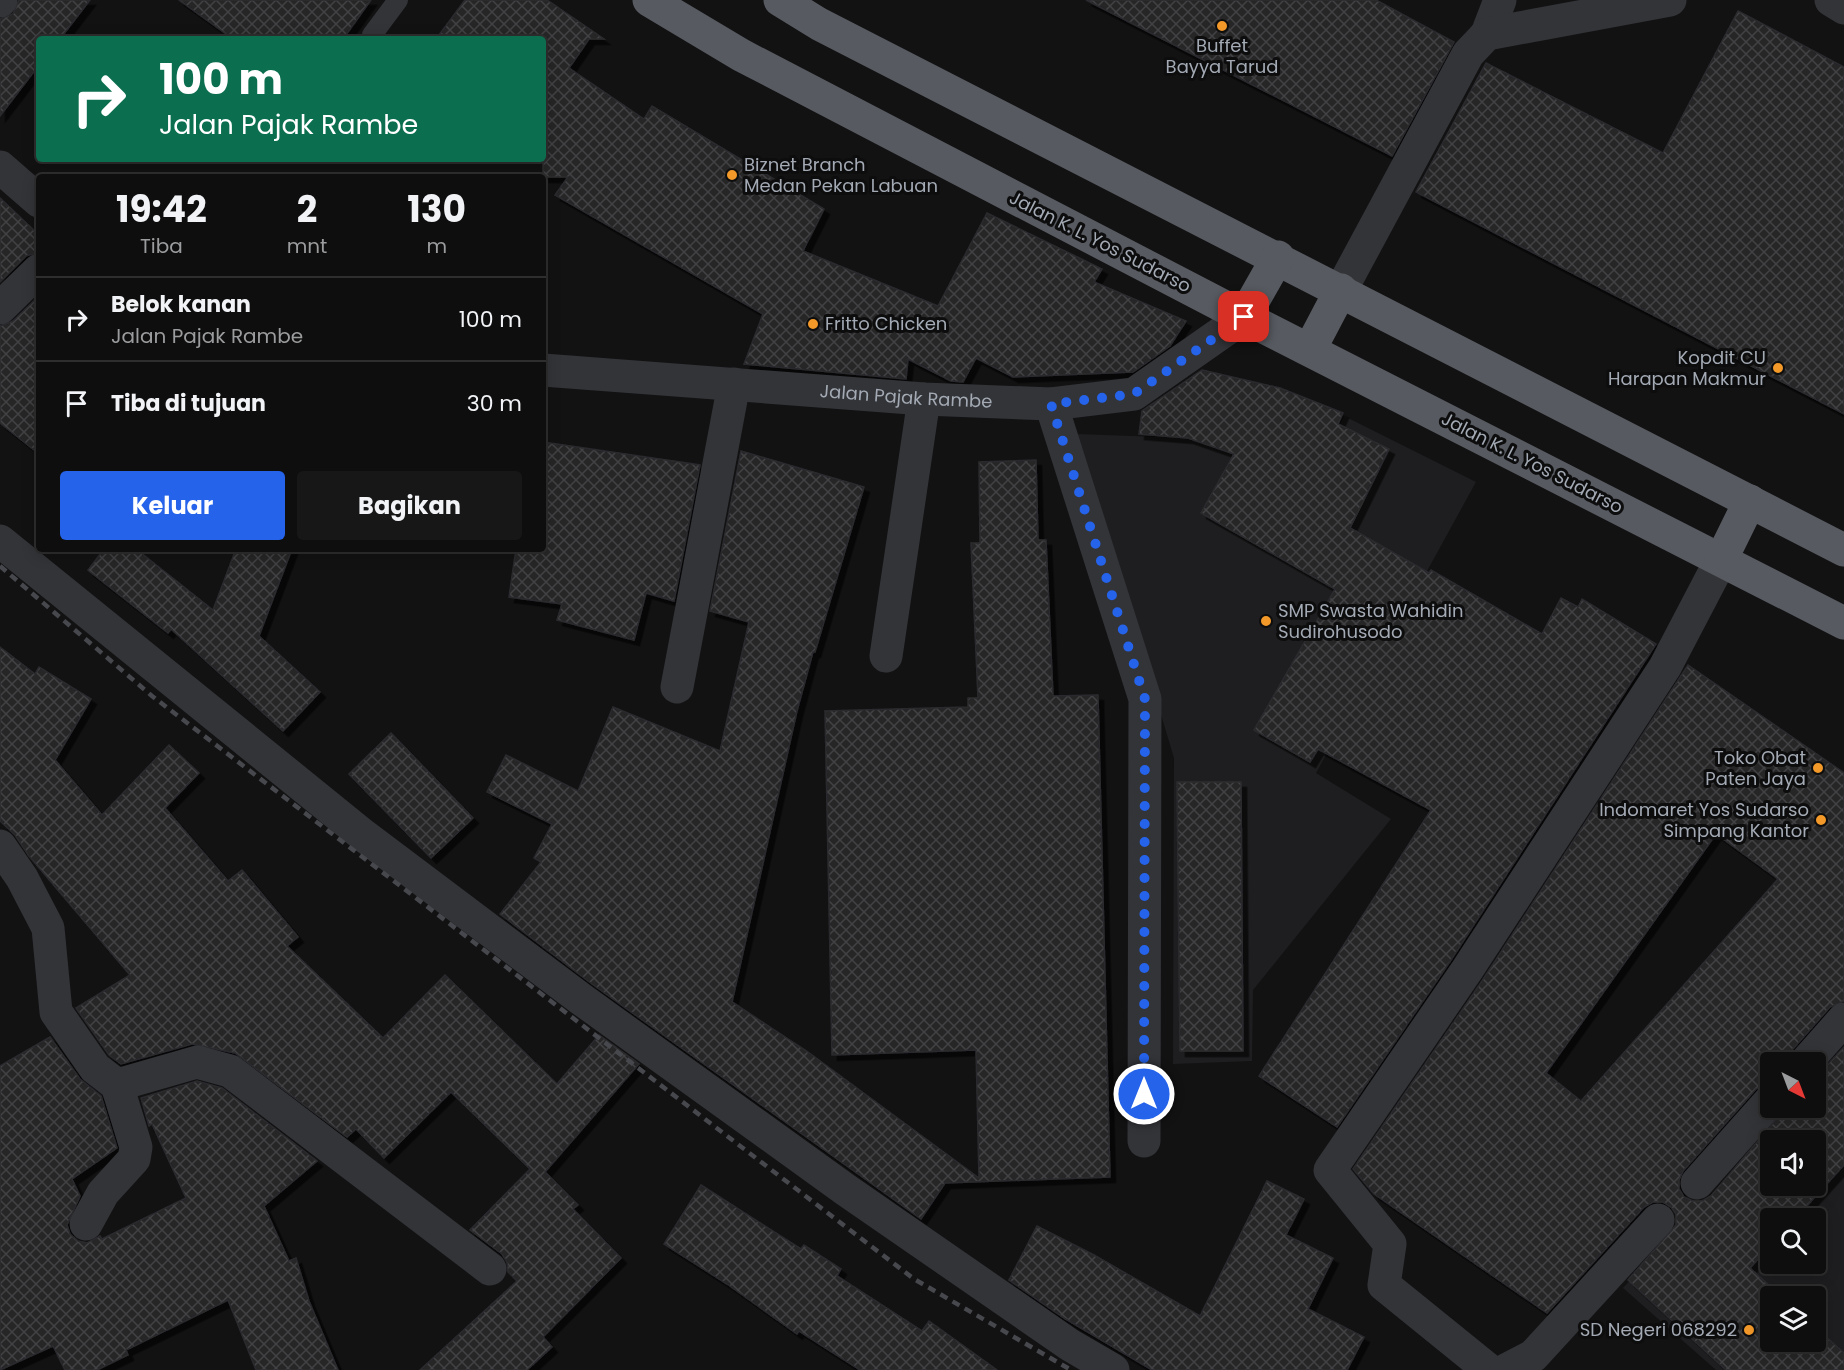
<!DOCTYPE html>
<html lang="id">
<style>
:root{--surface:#0e0e0e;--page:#171717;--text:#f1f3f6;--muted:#9b9c9e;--line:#2e2e2e;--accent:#2563eb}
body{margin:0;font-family:Poppins,sans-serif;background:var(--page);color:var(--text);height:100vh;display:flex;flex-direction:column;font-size:22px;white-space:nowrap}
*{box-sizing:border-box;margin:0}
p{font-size:20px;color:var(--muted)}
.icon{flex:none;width:33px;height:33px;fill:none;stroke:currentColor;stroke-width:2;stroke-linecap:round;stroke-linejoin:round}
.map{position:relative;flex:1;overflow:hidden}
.details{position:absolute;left:36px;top:174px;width:510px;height:378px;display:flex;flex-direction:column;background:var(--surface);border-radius:6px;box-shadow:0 3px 15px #0003,0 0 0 2px var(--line)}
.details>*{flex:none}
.hud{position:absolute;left:36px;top:36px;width:510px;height:126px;border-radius:6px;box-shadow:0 3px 15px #0003,0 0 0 2px var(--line);background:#0b6e4f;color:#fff;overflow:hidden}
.needle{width:39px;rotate:138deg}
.controls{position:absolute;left:1760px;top:1052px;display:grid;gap:12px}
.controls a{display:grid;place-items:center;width:66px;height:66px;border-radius:6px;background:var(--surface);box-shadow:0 3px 15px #0003,0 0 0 2px var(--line);font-size:30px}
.pin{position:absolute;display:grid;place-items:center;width:51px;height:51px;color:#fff;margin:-26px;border-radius:12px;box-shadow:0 3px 9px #0006}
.me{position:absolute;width:66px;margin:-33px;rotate:0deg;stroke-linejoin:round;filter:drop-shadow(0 0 4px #0008)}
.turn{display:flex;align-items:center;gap:21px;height:126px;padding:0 24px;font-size:27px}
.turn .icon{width:78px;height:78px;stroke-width:2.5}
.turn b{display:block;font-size:42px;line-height:51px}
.eta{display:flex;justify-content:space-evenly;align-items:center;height:102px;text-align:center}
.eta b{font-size:36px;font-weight:700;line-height:42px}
.button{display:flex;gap:12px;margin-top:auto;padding:12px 24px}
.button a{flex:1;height:69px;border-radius:6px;background:var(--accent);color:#fff;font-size:24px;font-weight:700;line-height:69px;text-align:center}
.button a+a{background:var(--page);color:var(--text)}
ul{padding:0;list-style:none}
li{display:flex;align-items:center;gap:18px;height:84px;padding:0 24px;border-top:2px solid var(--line)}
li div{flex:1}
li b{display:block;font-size:22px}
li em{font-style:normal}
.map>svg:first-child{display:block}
</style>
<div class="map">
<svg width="1844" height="1370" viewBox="0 0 1844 1370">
<defs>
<pattern id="building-cross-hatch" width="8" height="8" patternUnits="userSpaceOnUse" patternTransform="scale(1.5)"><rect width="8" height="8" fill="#252527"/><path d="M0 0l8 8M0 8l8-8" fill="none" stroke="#424244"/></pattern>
<filter id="shadow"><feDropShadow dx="5.5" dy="5.5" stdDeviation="0" flood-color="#0009"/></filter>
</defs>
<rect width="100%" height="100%" fill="#121213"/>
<g fill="#1e1e20" fill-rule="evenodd">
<polygon points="1344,416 1476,482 1316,773 1391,819 1253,990 1252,1061 1173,1064 1174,758 1077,434 1187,438 1312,484"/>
<path d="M1844,1052V1370H1716L1623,1288L1794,1107H1815ZM1770,1140H1815V1185H1770ZM1770,1218H1815V1263H1770ZM1770,1296H1815V1341H1770Z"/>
</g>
<g fill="url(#building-cross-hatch)" stroke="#2c2c2f" stroke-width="1.5" fill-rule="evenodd" filter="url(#shadow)">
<polygon points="19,0 90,0 60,39 39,39 39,65 0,116 0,19 13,14"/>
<polygon points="179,0 371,0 343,39 233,39"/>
<polygon points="465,0 547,0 604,39 589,39 569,68 644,119 652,106 824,209 803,251 938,306 987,213 1102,269 1094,282 1186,321 1170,346 1133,372 1013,377 976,358 963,382 951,381 908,359 906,379 744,364 763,314 555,195 568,177 543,177 543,39 436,39"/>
<polygon points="1086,0 1376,0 1454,42 1392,156"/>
<polygon points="1738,11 1844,67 1844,414 1416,192 1486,63 1663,153"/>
<polygon points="0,198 39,235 39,252 26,256 0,282"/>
<polygon points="39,296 39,454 0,423 0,326 13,321"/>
<polygon points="1202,370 1280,388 1343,413 1338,424 1389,449 1350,528 1429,573 1431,570 1542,634 1561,598 1578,607 1582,599 1656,644 1451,960 1337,1127 1259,1076 1431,810 1318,749 1310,762 1254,730 1335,589 1201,513 1234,454 1188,438 1139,434 1142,411"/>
<polygon points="543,442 700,465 674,601 646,593 634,640 557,620 562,604 509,597 516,549 543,549"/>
<polygon points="741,451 864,487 815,652 813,652 797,711 732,1002 808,1052 979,1178 976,1050 832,1055 825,711 968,707 968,698 978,698 971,543 980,543 979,462 1036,460 1038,540 1046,540 1053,696 1098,695 1110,1177 945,1183 921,1219 592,984 500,914 541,862 534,858 552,824 487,792 506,755 578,791 613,707 720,751 749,622 710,611"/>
<polygon points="104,549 136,549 213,610 236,549 292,549 259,636 320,692 283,731 171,629 168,633 88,570"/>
<polygon points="0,647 35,674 39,667 91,699 55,760 102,815 169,745 199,773 165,808 228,881 242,870 298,937 287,946 383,1038 445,975 557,1084 599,1035 639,1064 545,1172 578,1205 573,1209 621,1258 543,1337 552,1347 527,1370 420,1370 517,1281 508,1272 507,1262 502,1254 470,1230 530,1169 451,1092 384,1158 356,1129 347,1137 235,1053 192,1044 121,1064 109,1055 76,1008 130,975 29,856 15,835 0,821"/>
<path d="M1688,665L1844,773V1001L1830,1007L1792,1050L1788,1062H1770V1083L1756,1089L1683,1171L1679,1180V1189L1684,1197L1693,1201H1702L1711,1196L1787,1107H1815V1078L1844,1047V1165L1796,1218H1770V1246L1750,1268L1781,1296H1770V1341H1815V1327L1844,1353V1370H1726L1628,1280L1676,1225V1214L1671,1207L1663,1202H1653L1644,1207L1547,1313L1374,1194L1353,1169L1482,981ZM1716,834L1778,879L1581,1101L1546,1073ZM1770,1140H1815V1185H1770Z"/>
<polygon points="391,733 473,818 431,858 349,774"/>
<polygon points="1177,782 1241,782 1243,1051 1180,1051"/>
<polygon points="50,1037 80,1079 101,1096 117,1148 72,1179 80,1196 67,1225 70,1234 78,1241 87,1243 100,1236 102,1239 186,1198 152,1124 149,1126 141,1098 197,1081 222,1088 317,1161 264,1206 289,1261 296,1258 309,1301 338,1370 256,1370 228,1300 126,1350 128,1355 97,1370 65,1370 53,1346 0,1370 0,1066"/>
<polygon points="1267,1181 1304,1199 1286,1235 1333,1258 1308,1309 1364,1337 1347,1370 1152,1370 1064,1318 1009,1280 1037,1226 1094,1255 1200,1316"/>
<polygon points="701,1185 801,1249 804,1245 841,1269 837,1276 922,1331 929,1321 997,1370 860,1370 799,1331 797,1334 727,1284 664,1244"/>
</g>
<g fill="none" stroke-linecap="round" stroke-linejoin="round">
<polyline stroke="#333438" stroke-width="20" points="372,35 398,0"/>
<g stroke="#333438" stroke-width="33">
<polyline points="1831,0 1844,8"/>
<polyline points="0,1 1,0"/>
<polyline points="1487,34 1500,0"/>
<polyline points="0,167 39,201"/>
<polyline points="1341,290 1468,54 1487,34 1670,0"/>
<polyline points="0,308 39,270"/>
<path id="s1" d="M543,370L924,399L1051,404L1134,394L1244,317"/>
<polyline points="1051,404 1145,699 1144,1141"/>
<polyline points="0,541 363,835 581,999 846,1190 1070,1345 1113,1370"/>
<polyline points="886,656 924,399"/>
<polyline points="677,687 734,384"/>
<polyline points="0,846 22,878 48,928 56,1012 95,1068 117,1085 197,1062 230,1071 490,1269"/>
<polyline points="1806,1062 1844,1019"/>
<polyline points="1697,1183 1770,1101"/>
<polyline points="86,1224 103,1193 134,1159 136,1147 117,1085"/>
<polyline points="1489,1370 1384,1285 1390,1244 1330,1170 1467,970 1665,667 1721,560"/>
<polyline points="1506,1370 1533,1356 1658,1220"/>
</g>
<g stroke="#575a60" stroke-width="33">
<polyline points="649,0 741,55 1244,317 1844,623"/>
<polyline points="780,0 819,24 1844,550"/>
<polyline points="1244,317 1278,257"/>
<polyline points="1310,349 1341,290"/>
<polyline points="1721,560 1750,501"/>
</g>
<polyline stroke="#46484d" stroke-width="4.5" stroke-dasharray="8 6" stroke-linecap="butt" points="0,566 152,696 914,1279 1071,1370"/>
</g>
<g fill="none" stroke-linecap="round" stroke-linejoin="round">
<polyline stroke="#2563eb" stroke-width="10" stroke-dasharray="0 18" points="1144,1094 1145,699 1051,404 1134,394 1244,317"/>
</g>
<g fill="#f3992a" stroke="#0d0d0e" stroke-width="2">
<circle cx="1222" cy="26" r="6"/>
<circle cx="732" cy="175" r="6"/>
<circle cx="813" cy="324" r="6"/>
<circle cx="1778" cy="368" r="6"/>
<circle cx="1266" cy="621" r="6"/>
<circle cx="1818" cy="768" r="6"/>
<circle cx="1821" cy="820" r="6"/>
<circle cx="1749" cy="1330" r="6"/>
</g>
<g text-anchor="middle" stroke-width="6" stroke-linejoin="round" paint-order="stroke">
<g font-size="18" fill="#a3aab4" stroke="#0d0d0e" text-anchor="end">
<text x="1222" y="52" text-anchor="middle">Buffet<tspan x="1222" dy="21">Bayya Tarud</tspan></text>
<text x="744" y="171" text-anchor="start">Biznet Branch<tspan x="744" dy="21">Medan Pekan Labuan</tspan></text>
<text x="825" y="330" text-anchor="start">Fritto Chicken</text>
<text x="1766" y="364">Kopdit CU<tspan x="1766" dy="21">Harapan Makmur</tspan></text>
<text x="1278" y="617" text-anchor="start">SMP Swasta Wahidin<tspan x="1278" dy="21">Sudirohusodo</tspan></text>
<text x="1806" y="764">Toko Obat<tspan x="1806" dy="21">Paten Jaya</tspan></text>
<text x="1809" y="816">Indomaret Yos Sudarso<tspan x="1809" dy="21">Simpang Kantor</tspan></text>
<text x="1737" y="1336">SD Negeri 068292</text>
</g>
<g font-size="18" fill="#a3aab4" stroke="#0d0d0e">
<text transform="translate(1100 242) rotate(27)" y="6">Jalan K. L. Yos Sudarso</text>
<text dy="6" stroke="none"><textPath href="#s1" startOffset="364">Jalan Pajak Rambe</textPath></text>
<text transform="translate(1532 463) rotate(27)" y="6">Jalan K. L. Yos Sudarso</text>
</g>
</g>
</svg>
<div class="controls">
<a><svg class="needle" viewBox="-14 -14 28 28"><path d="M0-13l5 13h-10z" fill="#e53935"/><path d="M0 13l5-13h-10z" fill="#9b9c9e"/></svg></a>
<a><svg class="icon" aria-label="sound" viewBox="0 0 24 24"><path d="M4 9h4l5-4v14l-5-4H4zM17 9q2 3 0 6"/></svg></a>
<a><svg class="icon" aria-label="search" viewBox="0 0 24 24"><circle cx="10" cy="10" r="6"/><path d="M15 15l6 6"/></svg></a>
<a><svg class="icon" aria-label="layers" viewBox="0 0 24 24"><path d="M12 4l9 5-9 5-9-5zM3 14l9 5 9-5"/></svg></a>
</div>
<div class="pin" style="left:1244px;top:317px;background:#d93025"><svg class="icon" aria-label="arrive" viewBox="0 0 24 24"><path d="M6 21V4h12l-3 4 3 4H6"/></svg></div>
<svg class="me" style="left:1144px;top:1094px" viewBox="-20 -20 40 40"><circle r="17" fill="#2563eb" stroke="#fff" stroke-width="3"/><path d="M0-11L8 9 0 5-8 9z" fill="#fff"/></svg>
<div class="hud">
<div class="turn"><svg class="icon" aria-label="right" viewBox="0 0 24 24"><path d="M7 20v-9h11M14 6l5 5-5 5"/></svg><div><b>100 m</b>Jalan Pajak Rambe</div></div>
</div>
<section class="details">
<div class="eta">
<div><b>19:42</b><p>Tiba</p></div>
<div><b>2</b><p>mnt</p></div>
<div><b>130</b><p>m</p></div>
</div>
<ul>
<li><svg class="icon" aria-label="right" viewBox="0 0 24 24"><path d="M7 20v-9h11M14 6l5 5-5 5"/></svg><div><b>Belok kanan</b><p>Jalan Pajak Rambe</p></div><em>100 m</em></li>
<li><svg class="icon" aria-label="arrive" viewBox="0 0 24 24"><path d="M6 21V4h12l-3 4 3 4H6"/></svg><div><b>Tiba di tujuan</b></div><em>30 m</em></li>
</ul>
<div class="button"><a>Keluar</a><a>Bagikan</a></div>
</section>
</div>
